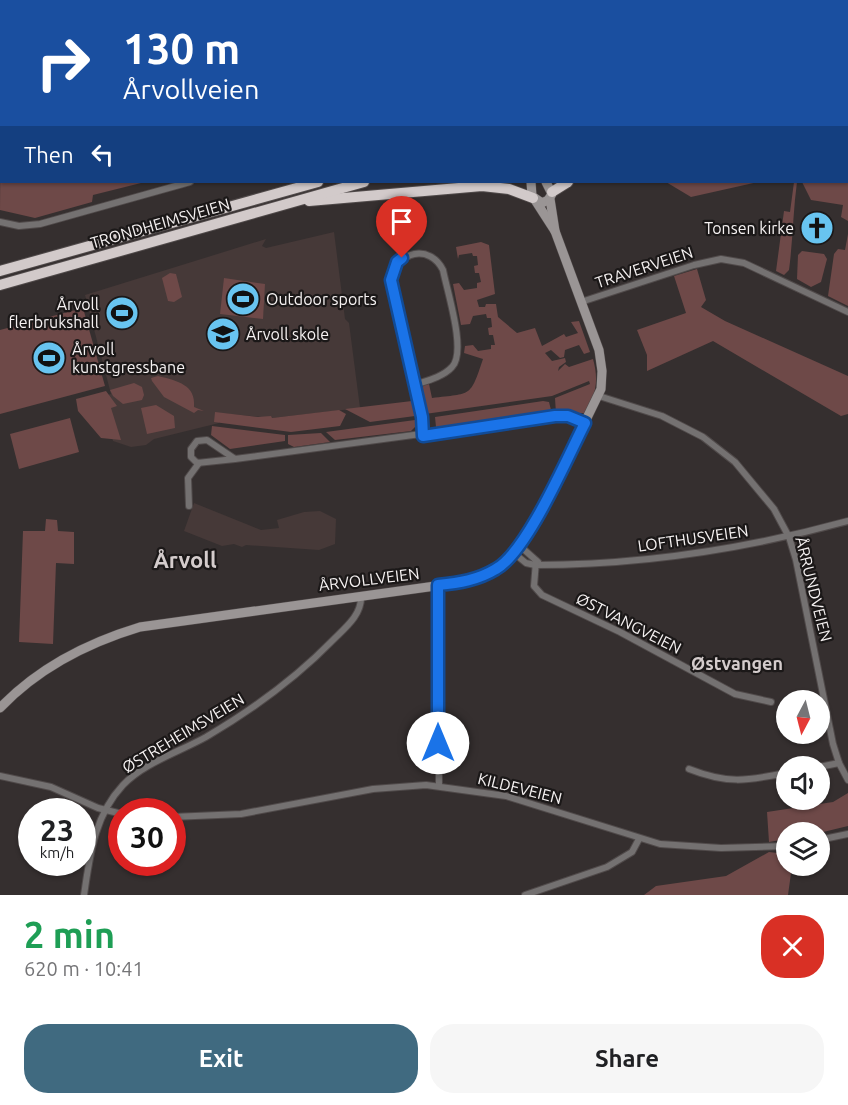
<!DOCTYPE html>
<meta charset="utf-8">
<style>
:root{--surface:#fff;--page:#f6f6f6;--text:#202124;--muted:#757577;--accent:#406a80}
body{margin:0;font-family:Ubuntu,sans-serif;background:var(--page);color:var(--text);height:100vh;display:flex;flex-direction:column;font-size:22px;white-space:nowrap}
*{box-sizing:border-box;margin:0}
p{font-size:20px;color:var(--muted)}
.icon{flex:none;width:33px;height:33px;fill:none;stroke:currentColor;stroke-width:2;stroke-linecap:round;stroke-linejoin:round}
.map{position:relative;height:895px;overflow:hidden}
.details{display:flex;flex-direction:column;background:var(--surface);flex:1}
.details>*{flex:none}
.guide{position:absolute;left:0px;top:0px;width:849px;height:183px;box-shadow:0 2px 4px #0004;background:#1a4fa0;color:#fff;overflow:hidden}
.needle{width:39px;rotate:187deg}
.fabs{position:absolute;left:776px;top:690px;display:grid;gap:12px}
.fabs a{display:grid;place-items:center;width:54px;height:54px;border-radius:50%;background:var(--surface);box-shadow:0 2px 4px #0004;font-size:30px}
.speed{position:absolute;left:18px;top:798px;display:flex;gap:12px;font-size:30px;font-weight:700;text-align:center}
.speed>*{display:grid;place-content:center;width:78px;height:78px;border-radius:50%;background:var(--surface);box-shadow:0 2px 4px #0004;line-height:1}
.speed small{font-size:15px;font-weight:400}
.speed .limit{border:9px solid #d22;background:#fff;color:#111}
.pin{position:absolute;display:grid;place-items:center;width:51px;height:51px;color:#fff;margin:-62px -26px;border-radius:50% 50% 50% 0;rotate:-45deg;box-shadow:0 0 6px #0007}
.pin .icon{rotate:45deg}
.me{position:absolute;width:66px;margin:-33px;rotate:0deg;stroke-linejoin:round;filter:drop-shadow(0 0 4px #0008)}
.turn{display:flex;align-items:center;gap:21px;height:126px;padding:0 24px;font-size:27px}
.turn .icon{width:78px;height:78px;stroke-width:2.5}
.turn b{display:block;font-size:42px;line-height:51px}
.then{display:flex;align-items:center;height:57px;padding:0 24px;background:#0003;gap:12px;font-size:22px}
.round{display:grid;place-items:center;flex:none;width:63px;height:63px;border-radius:24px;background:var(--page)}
.overview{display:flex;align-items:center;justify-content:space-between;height:102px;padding:0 24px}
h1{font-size:36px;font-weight:700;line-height:45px;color:#1e9e55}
.cta{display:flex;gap:12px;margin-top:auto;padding:12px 24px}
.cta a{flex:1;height:69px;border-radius:24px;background:var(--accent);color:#fff;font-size:24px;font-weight:700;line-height:69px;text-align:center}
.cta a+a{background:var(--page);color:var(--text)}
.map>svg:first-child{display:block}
</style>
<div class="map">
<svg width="848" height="895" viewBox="0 0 848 895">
<rect width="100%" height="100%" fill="#352f2f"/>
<g fill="#463938">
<polygon points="334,232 345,319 349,323 360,408 272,418 220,413 219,423 154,439 146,445 131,447 113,441 101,397 111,394 85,295 266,239 262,246 266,248"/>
<polygon points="194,503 261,530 279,528 277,520 304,512 320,511 336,519 335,544 319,550 246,545 242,547 234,544 222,546 184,531"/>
</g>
<g fill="#6e4948">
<polygon points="1,66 2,182 145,182 93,195 92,202 35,218 0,210"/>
<polygon points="848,164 848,221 841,217 843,205 811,200 802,182 848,182"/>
<polygon points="666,182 758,182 691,197"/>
<path d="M794,182H797C793,211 793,240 789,270L784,275L776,271L784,211L790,212Z"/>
<polygon points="848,234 848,306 828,296 834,254 838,249 845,250"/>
<path d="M481,242L489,245L495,294L477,300L479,307H485L486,304H496L498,317L517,333L535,328L542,346L564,334L566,337L578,333L571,322L579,321L590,352L584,354L579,345L565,350L564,357L560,358L551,350L545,353L552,361L565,358L566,362L559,367L558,371L565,364L569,367L593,359C599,380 596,395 585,413L556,414L555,398L590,384L589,381L552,396L425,414L420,391L424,385L429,384L432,398C472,393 470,398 483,359L464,353L465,346L473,345L478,351L491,349V345H495L493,335H489L488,328L492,327L491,318H487L486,314L473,316L470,324L461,325L453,284L459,283L464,290L477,288V283L481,282L479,273H475L474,266L478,265L477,256H473L472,253L459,255L458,259L456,247Z"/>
<polygon points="802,251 824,254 827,259 821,282 811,287 797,279 798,255"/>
<polygon points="697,269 706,300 701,307 725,321 848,376 848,414 841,416 713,341 647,371 647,355 637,330 686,313 674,276"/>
<polygon points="170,273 176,274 182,297 174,302 168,301 162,278"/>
<polygon points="224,278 265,284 263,319 220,314"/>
<polygon points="83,308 105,386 0,414 0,330"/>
<path d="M158,376C178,381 196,385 194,407L204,411L198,410L194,413L164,397L152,381L151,378Z"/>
<polygon points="134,383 142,387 144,395 142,400 123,404 113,396 110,390"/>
<polygon points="106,391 117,406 111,408 121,440 101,438 78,411 76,399"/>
<polygon points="412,401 415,416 370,422 345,409"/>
<polygon points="543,401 549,402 552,414 538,413 436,427 435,417"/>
<polygon points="156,405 174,416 175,428 147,434 141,408"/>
<polygon points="339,410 346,414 340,426 291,432 214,422 215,412 258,417 271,416 272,418"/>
<polygon points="70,418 79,452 19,469 10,434"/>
<polygon points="415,420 415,427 411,431 335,440 326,432"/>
<polygon points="212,426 285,435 285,441 230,449 211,435"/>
<polygon points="321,433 330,442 294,447 288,444 288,435"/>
<polygon points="46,519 57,520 58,531 74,532 74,564 56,563 53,644 19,642 23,531 45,531"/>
<polygon points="848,793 848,826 819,833 786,832 786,839 769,842 767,812 833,802"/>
<polygon points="769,852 786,854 786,866 792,866 788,895 644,895 656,886 726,876"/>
</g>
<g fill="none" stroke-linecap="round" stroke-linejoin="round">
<g stroke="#504a4a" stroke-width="8">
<g id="street">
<polyline points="466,0 466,2"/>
<polyline points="480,0 480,2"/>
<polyline points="562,2 563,0"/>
<polyline points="767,2 770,0"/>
<polyline points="0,222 19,226 40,224 190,182"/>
<polyline points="581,302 694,265 721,259 744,263 848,312"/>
<path d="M414,385C426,381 443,377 452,367C467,352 447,291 443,270C430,244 397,250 391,280L423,436"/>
<polyline points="599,396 662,416 703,437 735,462 774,509 789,537 796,560 833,744 839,763 848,780"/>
<polyline points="235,459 197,463 191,457 191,449 197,441 207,440 235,459 555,416 573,417 585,423"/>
<polyline points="189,506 188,478 199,463"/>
<polyline points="520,546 538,562"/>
<path d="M515,554L526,563L535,565C641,565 746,549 848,521"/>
<polyline points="536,561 534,586 542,595 620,632 735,694 771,702"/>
<polyline points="438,585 439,786"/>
<polyline points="819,767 839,763"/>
<path d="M689,769C727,784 746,781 786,773"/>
<polyline points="0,776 51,787 98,808 122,814"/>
<polyline points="172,817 241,814 373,789 426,785 506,796 660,844 721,848 786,846"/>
<polyline points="819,840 848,834"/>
<path d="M84,895C90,855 94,816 123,785C144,763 179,752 206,737C252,710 295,679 333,640C345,628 362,615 361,596"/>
<polyline points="525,895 607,867 632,852 639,839"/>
</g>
</g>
<g stroke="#504a4a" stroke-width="10">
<g id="secondary">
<polyline points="107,0 110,2"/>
<polyline points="531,182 532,196 542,203 548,200 552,194 546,182"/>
<polyline points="535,200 555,231"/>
<path d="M0,708C39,667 87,643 140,627L457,583L482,577L498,569L515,554L566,461L601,389L602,371L599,350L555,231L550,199"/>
</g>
</g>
<g stroke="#504a4a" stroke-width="12">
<g id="highway">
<polyline points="552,192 568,182"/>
<polyline points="309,201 482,186 509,189 533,198"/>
<polyline points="0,271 318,182"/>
<polyline points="0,285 364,182"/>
</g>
</g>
<use href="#street" stroke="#747171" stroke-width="6"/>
<use href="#secondary" stroke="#9a9595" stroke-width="9"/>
<use href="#highway" stroke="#d2caca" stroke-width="10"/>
</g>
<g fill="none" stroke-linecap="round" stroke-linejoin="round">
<g stroke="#114b97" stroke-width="15">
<path id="route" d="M402,258L397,262L391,280L422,417L423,436L555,416H568L585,423C567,458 527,552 496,569C478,580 459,583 438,585V743"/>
</g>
<use href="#route" stroke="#1a73e8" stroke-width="10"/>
</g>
<defs>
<g id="church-disc" transform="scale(1.725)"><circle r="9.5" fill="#68c4f0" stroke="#1b1818"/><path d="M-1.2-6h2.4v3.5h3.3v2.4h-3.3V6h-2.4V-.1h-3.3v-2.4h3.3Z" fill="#111"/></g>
<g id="stadium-disc" transform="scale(1.725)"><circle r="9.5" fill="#68c4f0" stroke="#1b1818"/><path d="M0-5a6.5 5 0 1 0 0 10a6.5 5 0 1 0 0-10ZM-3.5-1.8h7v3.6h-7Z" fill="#111"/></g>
<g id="school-disc" transform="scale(1.725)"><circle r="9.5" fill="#68c4f0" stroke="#1b1818"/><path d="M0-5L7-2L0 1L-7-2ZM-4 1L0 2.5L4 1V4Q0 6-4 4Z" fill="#111"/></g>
</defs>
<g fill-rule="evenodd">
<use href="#church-disc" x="817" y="228"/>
<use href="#stadium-disc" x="243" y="299"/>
<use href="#stadium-disc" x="122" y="313"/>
<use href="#school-disc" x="223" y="334"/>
<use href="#stadium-disc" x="49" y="358"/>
</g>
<g text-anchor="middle" stroke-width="4.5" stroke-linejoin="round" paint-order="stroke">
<g font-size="16" fill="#f6f2f2" stroke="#1b1818">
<text transform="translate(160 223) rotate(-16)" y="6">TRONDHEIMSVEIEN</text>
<text transform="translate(644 267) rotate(-18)" y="6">TRAVERVEIEN</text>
<text transform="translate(693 538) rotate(-8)" y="6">LOFTHUSVEIEN</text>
<text transform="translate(369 579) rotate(-7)" y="6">ÅRVOLLVEIEN</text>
<text transform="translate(814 589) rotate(76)" y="6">ÅRRUNDVEIEN</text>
<text transform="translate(629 623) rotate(27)" y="6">ØSTVANGVEIEN</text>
<text transform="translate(183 733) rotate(-31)" y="6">ØSTREHEIMSVEIEN</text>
<text transform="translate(520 788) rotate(14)" y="6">KILDEVEIEN</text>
</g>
<g font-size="16" fill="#f6f2f2" stroke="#1b1818" text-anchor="start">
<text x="794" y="234" text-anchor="end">Tonsen kirke</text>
<text x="266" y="305">Outdoor sports</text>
<text x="99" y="310" text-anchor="end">Årvoll<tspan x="99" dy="18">flerbrukshall</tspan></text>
<text x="246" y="340">Årvoll skole</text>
<text x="72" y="355">Årvoll<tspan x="72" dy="18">kunstgressbane</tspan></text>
</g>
<g font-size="18" font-weight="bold" fill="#d4cccc" stroke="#1b1818">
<text x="737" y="670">Østvangen</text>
</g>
<g font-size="22" font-weight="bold" fill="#d4cccc" stroke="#1b1818">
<text x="185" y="568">Årvoll</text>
</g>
</g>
</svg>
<div class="fabs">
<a><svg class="needle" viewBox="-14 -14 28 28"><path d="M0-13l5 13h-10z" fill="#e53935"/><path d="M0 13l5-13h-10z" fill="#757577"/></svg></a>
<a><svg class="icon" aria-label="sound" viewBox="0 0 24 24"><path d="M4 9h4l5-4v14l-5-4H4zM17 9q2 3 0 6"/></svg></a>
<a><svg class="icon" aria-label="layers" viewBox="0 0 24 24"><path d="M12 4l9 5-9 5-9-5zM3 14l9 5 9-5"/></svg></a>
</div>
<div class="speed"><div>23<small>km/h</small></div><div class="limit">30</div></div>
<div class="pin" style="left:402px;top:258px;background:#d93025"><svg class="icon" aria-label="arrive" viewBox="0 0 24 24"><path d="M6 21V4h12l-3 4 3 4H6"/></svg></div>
<svg class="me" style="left:438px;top:743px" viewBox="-20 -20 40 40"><circle r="19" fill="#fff"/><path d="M0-13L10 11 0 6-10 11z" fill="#1a73e8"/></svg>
<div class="guide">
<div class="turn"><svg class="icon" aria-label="right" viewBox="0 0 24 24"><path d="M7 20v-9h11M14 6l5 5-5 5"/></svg><div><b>130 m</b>Årvollveien</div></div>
<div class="then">Then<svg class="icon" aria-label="left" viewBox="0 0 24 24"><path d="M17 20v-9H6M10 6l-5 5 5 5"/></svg></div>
</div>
</div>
<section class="details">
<div class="overview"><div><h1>2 min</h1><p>620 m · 10:41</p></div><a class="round" style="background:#d93025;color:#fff"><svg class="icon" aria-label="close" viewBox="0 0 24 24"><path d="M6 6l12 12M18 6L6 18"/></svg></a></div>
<div class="cta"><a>Exit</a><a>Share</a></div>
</section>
